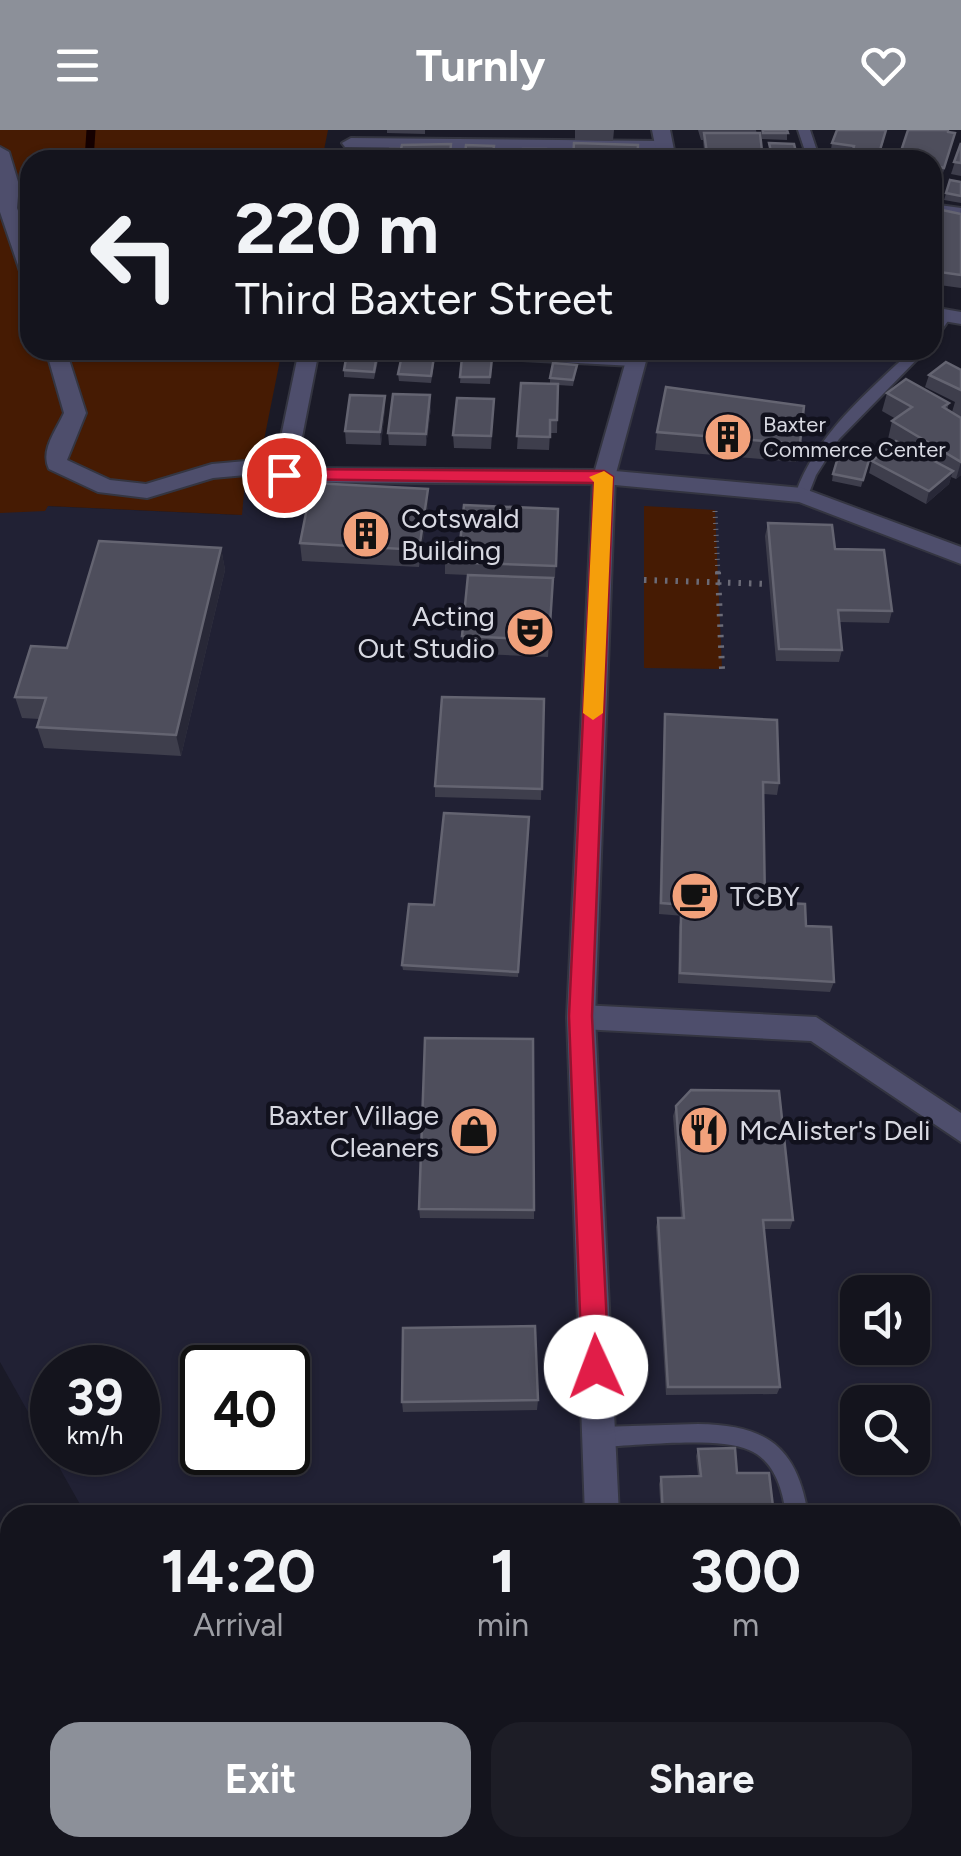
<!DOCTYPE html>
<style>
:root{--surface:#14141d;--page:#1d1d26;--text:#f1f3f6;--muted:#9d9ea4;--line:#33333b;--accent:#8c9099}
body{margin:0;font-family:Figtree,sans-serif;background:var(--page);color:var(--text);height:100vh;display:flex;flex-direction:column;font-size:38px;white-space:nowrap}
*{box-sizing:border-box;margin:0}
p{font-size:32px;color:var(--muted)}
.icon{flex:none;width:55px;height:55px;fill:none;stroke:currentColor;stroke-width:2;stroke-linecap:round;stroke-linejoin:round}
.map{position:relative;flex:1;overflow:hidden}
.panel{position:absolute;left:0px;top:1375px;width:962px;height:352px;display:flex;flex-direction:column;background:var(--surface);border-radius:30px 30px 0 0;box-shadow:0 2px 8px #0004,0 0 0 2px var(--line)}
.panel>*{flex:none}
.top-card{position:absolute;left:20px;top:20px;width:922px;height:210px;border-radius:30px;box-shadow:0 2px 8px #0004,0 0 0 2px var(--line);background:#14141d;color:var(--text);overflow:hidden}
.fabs{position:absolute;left:840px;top:1145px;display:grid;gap:20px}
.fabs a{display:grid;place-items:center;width:90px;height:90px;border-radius:20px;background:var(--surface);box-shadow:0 2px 8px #0004,0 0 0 2px var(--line);font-size:50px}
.speed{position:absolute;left:30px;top:1215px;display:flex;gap:20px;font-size:50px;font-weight:700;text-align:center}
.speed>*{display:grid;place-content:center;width:130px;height:130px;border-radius:50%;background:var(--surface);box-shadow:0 2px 8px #0004,0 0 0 2px var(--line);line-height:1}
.speed small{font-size:25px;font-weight:400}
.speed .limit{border:5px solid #111;border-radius:15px;background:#fff;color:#111}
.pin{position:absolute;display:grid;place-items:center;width:85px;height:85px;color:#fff;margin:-42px;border:5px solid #fff;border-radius:50%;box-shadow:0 2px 10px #0007}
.me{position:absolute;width:110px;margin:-55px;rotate:358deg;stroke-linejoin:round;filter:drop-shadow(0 0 8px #0008)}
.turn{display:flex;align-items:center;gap:35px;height:210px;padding:0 50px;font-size:45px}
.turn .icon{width:130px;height:130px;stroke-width:2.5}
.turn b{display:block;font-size:70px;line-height:85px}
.eta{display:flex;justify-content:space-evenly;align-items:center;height:170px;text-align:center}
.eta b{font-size:60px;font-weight:700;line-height:70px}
.primary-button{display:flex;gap:20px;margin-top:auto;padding:20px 50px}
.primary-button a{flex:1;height:115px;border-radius:30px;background:var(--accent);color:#fff;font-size:40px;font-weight:700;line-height:115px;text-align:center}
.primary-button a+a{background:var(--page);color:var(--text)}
header{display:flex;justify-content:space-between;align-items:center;height:130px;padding:0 50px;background:var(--accent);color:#fff;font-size:45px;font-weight:700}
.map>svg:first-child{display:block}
</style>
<header><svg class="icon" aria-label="menu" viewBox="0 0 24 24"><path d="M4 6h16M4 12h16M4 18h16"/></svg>Turnly<svg class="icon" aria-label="heart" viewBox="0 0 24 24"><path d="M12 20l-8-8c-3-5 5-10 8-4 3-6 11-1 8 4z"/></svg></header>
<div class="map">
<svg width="961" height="1726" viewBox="0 0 961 1726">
<rect width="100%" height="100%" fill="#1a1a27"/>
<path fill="#212134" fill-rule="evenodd" d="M639,220H920L842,299L802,364L961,426V1726H472L432,1718H952V1385H86L0,1232V374L241,385L246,338L603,347ZM858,1162H912V1218H858ZM52,1238H138V1322H52ZM202,1238H288V1322H202ZM858,1272H912V1328H858Z"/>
<g fill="#461b03">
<polygon points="0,0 328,0 322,30 30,30 30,220 282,220 258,340 246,339 242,385 48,376 45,381 0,383"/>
<polygon points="644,376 715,380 722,539 644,538"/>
</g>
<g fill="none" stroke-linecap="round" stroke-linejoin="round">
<polyline stroke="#150000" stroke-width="9" points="89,30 91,0"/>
<g stroke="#343541" stroke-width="4">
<g id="service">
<polygon points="798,0 810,0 820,30 808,30"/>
<polygon points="505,13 515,15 513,30 501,30"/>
<polygon points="932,74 961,78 961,86 932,81"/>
<path d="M946,181L952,185L937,207L932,208C932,197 934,184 946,181Z"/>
<polygon points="404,220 485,220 633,228 640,232 633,236 410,224"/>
<path d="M912,220H926L839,309L816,345L807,368H797L795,365C816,304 867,263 912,220Z"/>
<path d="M698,1294C765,1295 797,1315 808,1385H786C783,1360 774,1330 749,1320C716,1306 637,1316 599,1317L592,1314L589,1307L592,1300L599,1297Z"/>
<polygon points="952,1468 961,1470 961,1492 952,1490"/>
</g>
</g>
<g stroke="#343541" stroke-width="4">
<g id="minor">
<polygon points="351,8 664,11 673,16 664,21 345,17 342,13"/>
<polygon points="0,17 9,22 19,55 17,78 30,114 30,147 20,141 0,82"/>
<polygon points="932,177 961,182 961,194 932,189"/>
<path d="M46,220H66L86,283L67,330L110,350L146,354L212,334L246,331L275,336L299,220H319L296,338L604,340L802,358L961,417V434L799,372L604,354L284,352L246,345L213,348L147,368L98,362L49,339C40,320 56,301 64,283Z"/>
<polygon points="581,875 816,887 961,983 961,1012 811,911 581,899 571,895 567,887 571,879"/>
</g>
</g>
<g stroke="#343541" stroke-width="4">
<g id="tertiary">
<polygon points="652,0 670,0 676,30 658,30"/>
<polygon points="629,220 649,220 615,347 595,887 619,1385 585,1385 567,887 593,347"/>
<polygon points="592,1718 628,1718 629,1726 591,1726"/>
</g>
</g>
<g stroke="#343541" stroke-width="5">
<g id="motorway">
<polygon points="0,1547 10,1551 10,1601 0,1597"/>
<polygon points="94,1718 139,1718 142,1726 97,1726"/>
</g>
</g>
<polyline stroke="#6b6b77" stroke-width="5" stroke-dasharray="1 5" stroke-linecap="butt" points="715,381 718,444"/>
<g stroke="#6b6b77" stroke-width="6" stroke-dasharray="2.5 8" stroke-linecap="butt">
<polyline points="718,442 722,539"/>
<polyline points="644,450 769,454"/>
</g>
<use href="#service" fill="#4e4e6c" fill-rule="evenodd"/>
<use href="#minor" fill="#4e4e6c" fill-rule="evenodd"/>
<use href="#tertiary" fill="#4e4e6c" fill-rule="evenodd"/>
<use href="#motorway" fill="#9594df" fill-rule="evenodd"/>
</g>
<g fill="#3e3e4c">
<polygon points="387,0 425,0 425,4 387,3"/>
<polygon points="575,0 614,0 613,11 575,10"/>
<polygon points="698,0 756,0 763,30 705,30 703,10 701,10"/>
<polygon points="761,0 787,0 787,10 762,9"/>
<polygon points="908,0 955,3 941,50 932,48 932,30 898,30"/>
<polygon points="884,10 878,30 850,30 851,29 830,25 832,13"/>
<polygon points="961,13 961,46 951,44"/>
<polygon points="950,50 961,52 961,73 944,70"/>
<polygon points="961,84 961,158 932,154 932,109"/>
<polygon points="462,227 492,228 490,254 460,253"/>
<polygon points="378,231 374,249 344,247 344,240"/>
<polygon points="434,233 431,253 399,251 398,244"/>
<polygon points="577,235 573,256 558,255 557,303 550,303 549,320 517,319 521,253 550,254 550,248"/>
<polygon points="961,240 961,287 952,282 955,272 925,257 929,245"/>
<polygon points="887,263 949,273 947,280 961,288 961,345 956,349 951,347 949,354 926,374 869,343 872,331 894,313 888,309 892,291 896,289 882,281"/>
<polygon points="385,266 385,278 381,315 346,314 345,301"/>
<polygon points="494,269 491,319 454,318 453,305"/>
<polygon points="431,278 426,316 389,315 388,303"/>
<polygon points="657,302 800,314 796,332 655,320"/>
<polygon points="869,330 861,357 832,351 833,344"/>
<polygon points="428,359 428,377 419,437 302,431 300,413"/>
<polygon points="558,379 555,448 535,448 553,448 548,527 462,523 462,506 468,445 445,444 445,432 460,413"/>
<polygon points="768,393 835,419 892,481 889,493 839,492 842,520 839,532 776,531 765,406"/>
<polygon points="221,418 225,440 181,626 44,618 37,597 39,589 22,588 15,567 67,518"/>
<polygon points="544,569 541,670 435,667 435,656"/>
<polygon points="665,584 779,653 777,665 764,664 765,772 806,796 834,852 830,862 678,853 679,797 681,787 697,787 659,784 664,596"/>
<polygon points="529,687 518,847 403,840 402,835 434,775"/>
<polygon points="676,976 793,1090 790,1099 764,1099 780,1257 777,1264 666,1265 656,1097 658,1088 681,1088 673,986"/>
<polygon points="419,1079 534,1080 534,1089 420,1088"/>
<polygon points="538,1270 537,1280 403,1282 402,1272"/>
<polygon points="698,1319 737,1343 774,1385 661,1385 659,1354 661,1347 698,1346 696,1326"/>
</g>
<g fill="#282837">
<polygon points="430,265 431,278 426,316 426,304"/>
<polygon points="385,266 385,278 381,315 380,302"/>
<polygon points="961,332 961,345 956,349"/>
<polygon points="953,341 949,354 926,374 929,361"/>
<polygon points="428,359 428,377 419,437 419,420"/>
<polygon points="221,418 225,440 181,626 176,605"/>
</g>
<g fill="#4e4e5c" stroke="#646471" stroke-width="2.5">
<polygon points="763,0 787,0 788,3 763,3"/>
<polygon points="837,0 886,0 877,30 851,27 854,16 832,13"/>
<polygon points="908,0 948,0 948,2 955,3 944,38 932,35 932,30 912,30 899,27"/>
<polygon points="704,3 760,3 763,30 708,30"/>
<polygon points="574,13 638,15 637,30 573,30"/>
<polygon points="769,13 794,14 798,30 773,30"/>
<polygon points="961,13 961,33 954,32"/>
<polygon points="451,14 450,24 465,24 466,15 494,16 492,30 388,30 390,19 401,19 402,15"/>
<polygon points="523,19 546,19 545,30 523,30"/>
<polygon points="950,50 961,52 961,66 946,63"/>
<polygon points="942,80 961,84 961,145 932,141 932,109"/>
<polygon points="347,223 377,225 374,242 344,240"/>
<polygon points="402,225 434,227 431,246 398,244"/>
<polygon points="462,227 492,228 490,247 460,247"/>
<polygon points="946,232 961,240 961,260 929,245"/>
<polygon points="553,233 577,235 573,250 550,248"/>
<polygon points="906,249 949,273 943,277 961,288 961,332 892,291 912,277 887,263"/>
<polygon points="521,253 558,254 557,290 550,290 550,307 517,306"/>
<polygon points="666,257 804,276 800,314 657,302"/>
<polygon points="393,264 430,265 426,304 388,303"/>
<polygon points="350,265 385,266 380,302 345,301"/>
<polygon points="457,268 494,269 491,306 453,305"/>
<polygon points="896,311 953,341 929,361 872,331"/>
<polygon points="839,324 869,330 863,350 833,344"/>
<polygon points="312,353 428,359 419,420 300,413"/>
<polygon points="464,375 558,379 556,436 445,432 447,412 460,413"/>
<polygon points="768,393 832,395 835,419 884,420 892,481 838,480 842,520 779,519"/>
<polygon points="99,411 221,418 176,605 37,597 46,568 15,567 31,516 67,518"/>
<polygon points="468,445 553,448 549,510 462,506"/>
<polygon points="442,567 544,569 542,659 435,656"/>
<polygon points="665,584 777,590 779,653 763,652 765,772 805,774 806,796 831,797 834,852 680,843 681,787 698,788 699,776 661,773"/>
<polygon points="444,683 529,687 518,842 402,835 409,774 434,775"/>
<polygon points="425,908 533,909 534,1080 419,1079"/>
<polygon points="691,960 779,961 793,1090 763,1090 780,1257 668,1257 658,1088 684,1088 676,976"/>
<polygon points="535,1196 538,1270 402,1272 403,1198"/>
<polygon points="735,1318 737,1343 769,1343 774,1385 663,1385 661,1347 701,1346 698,1319"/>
</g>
<polygon fill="#e11d48" stroke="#92132f" stroke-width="2.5" points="284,339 604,341 613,347 592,886 609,1237 605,1246 596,1249 586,1246 582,1237 569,886 594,353 278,349 278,341"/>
<polygon fill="#f59e0b" points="604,341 613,347 603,583 593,590 583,583 594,352 589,347"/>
<defs>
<g id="building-disc" transform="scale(2.5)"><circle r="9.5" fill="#f1a17b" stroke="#11111d"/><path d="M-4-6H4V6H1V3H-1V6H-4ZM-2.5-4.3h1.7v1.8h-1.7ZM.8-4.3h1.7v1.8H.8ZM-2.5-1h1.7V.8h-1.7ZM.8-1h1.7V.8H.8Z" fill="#111"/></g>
<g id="theatre-disc" transform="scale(2.5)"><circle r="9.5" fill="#f1a17b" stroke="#11111d"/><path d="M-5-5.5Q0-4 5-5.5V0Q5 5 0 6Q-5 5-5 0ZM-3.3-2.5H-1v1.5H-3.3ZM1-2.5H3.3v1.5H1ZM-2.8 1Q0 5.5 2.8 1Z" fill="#111"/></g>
<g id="cafe-disc" transform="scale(2.5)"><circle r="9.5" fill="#f1a17b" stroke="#11111d"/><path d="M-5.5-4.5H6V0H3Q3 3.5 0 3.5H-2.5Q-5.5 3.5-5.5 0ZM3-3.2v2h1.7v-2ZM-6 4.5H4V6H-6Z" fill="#111"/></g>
<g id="restaurant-disc" transform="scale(2.5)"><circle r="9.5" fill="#f1a17b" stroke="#11111d"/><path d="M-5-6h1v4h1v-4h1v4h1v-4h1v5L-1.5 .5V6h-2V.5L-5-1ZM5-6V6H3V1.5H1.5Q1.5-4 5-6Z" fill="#111"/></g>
<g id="shop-disc" transform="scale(2.5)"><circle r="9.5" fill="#f1a17b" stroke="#11111d"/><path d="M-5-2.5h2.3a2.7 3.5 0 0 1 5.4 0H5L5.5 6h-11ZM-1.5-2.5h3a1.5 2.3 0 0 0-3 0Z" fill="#111"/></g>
</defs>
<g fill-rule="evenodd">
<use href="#building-disc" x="728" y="307"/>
<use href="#building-disc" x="366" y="404"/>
<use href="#theatre-disc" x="530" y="502"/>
<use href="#cafe-disc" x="695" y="766"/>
<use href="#restaurant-disc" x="704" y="1000"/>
<use href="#shop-disc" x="474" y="1001"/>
</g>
<g text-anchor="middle" stroke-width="9" stroke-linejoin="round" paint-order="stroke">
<g font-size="22" fill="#d7d8e1" stroke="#11111d" text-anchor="start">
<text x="763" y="302">Baxter<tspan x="763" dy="25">Commerce Center</tspan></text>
</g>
<g font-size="28" fill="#d7d8e1" stroke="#11111d" text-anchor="start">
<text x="401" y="398">Cotswald<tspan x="401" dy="32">Building</tspan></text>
<text x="495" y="496" text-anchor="end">Acting<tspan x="495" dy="32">Out Studio</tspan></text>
<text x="730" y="776">TCBY</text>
<text x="439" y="995" text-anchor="end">Baxter Village<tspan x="439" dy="32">Cleaners</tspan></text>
<text x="739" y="1010">McAlister's Deli</text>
</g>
</g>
</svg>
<div class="fabs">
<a><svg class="icon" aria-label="sound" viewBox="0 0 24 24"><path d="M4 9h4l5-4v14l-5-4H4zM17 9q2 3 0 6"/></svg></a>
<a><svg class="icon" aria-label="search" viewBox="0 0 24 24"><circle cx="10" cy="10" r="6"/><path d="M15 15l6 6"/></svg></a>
</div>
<div class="speed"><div>39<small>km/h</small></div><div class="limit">40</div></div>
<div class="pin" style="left:284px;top:345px;background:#d93025"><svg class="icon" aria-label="arrive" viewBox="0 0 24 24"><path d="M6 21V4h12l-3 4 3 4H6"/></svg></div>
<svg class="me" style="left:596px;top:1237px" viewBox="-20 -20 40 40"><circle r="19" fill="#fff"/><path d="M0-13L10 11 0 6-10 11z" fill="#e11d48"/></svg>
<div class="top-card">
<div class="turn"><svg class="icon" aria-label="left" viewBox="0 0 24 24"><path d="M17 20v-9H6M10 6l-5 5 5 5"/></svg><div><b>220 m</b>Third Baxter Street</div></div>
</div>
<section class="panel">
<div class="eta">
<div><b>14:20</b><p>Arrival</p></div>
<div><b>1</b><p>min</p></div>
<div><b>300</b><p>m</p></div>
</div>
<div class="primary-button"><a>Exit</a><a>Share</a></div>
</section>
</div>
